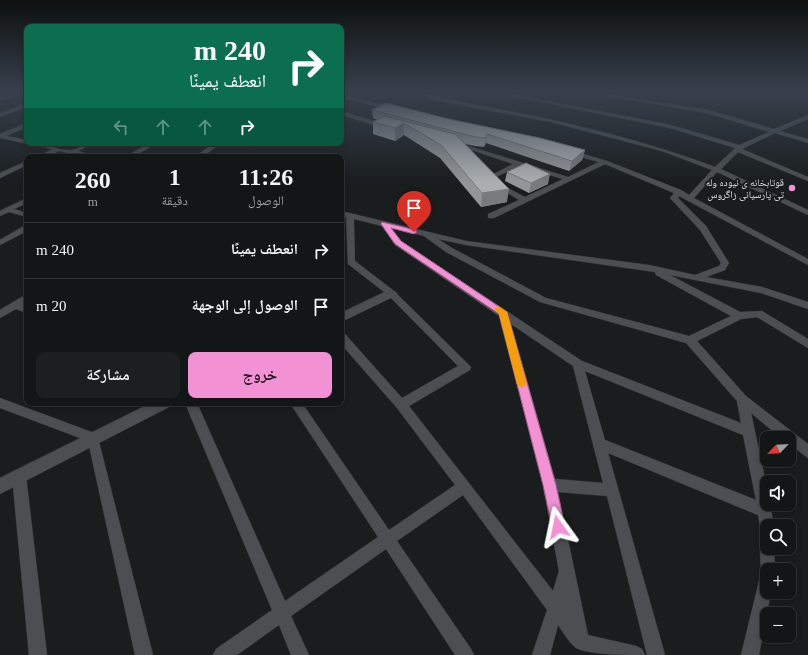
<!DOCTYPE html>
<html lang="ar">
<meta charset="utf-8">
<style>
:root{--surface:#131616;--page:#1c1f1f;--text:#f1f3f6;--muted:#9d9fa1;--line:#323535;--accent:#f391d5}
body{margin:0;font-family:"Times New Roman","Noto Naskh Arabic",serif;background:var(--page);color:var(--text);direction:rtl;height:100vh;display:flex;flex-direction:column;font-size:15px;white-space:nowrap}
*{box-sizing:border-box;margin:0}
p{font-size:13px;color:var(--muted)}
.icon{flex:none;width:22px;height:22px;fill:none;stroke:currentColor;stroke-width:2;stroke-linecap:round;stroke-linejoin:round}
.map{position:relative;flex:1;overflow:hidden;direction:ltr}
.side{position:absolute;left:24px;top:154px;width:320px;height:252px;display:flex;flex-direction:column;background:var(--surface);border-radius:8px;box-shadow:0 2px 6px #0003,0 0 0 1px var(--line);direction:rtl}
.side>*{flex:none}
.guide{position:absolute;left:24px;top:24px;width:320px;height:122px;border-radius:8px;box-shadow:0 2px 6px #0003,0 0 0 1px var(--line);direction:rtl;background:#0b6e4f;color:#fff;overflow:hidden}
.needle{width:26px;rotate:245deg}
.tools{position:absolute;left:760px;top:431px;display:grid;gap:8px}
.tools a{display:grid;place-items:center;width:36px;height:36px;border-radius:8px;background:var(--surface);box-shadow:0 2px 6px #0003,0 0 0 1px var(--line);font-size:20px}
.pin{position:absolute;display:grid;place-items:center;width:34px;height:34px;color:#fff;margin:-41px -17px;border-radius:50% 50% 50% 0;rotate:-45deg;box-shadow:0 0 4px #0007}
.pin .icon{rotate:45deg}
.me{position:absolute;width:44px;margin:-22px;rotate:348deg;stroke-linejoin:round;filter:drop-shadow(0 0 3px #0008)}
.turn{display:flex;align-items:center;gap:14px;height:84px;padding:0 12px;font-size:18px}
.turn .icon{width:52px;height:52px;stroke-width:2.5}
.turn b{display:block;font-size:28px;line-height:34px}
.lanes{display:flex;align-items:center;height:38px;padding:0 12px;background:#0003;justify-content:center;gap:20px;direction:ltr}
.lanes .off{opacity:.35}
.eta{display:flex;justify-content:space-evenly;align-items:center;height:68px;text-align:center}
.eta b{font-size:24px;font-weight:600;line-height:28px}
.primary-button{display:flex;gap:8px;margin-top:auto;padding:8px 12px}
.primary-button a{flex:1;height:46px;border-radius:8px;background:var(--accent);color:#111;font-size:16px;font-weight:600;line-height:46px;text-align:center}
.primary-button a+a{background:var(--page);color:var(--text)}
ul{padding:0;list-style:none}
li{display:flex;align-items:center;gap:12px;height:56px;padding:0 12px;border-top:1px solid var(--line)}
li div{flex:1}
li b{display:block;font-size:15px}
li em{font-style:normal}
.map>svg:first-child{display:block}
</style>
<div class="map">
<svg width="808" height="655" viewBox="0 0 808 655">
<rect width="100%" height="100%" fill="#191d1e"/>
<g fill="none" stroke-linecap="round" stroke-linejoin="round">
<g stroke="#353839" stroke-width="1">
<g id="minor">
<polygon points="19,92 25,92 0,101 0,97"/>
<path d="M408,92C427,92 456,101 477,105C559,120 637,138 715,167L735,148L670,128L492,92H500L671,125L739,145L769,132L707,113L584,92H593L708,110L774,129L808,115V119L780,131L808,139V143L775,133L742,149L808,177V181L738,152L721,169L808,210V215L717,172L694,198L808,259V265L679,196L678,198L706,226L729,263L725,270L706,277L762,287L808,302V309L761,293L670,275L740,312L762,311L808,339V348L757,317L741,319L697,341L746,396L808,444V458L789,444V438H781L751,413L767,488V504H770L774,526H767V538L762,536L758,515L608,453L665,655H647L607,496L558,492L588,635L636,646L642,649L645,655C627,655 590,655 576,648C569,643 563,632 558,625L550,655H532L547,610L463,495L397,541L471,649L474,655H455L386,549L291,616L309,655H291L279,625L237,655H213L216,649L272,610L185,403H197L285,601L378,537L290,403H302L389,530L455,485L397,408L341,344V333L345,334L402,398L458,366L388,295L348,264L346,217L341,215V211L466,241L649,265L695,275L719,266L721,263L700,230L670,198L674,193L605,164L494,218H488V214L519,200L496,186V184H500L525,197L563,179L519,166L492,179H488V177L513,164L454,144L459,143L568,177L599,162L568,153V151L570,150L607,161L681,190L689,195L712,170L662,151L551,122L448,103ZM354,219L382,226L395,245L499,316L543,485L559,571L553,591L409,406L470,370L471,367L394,291L355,261ZM392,228L424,236L446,252L540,302L686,343L737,401L741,423L582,361L401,241ZM438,239L466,245L655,272L656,275L731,316L689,336L546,298L452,248ZM511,324L573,366L603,483L555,479ZM585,371L743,435L756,500L605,440Z"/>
<polygon points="341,94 395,108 396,109 393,111 341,97"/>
<polygon points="27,103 27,107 0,117 0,113"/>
<polygon points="341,111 387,125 388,126 385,128 341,115"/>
<path d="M27,123V127L6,136L27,140V143C43,143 57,150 70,150C78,150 85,143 94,143L78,151L98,157H86L59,151L46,157H38L52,149L0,138V134Z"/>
<polygon points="150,143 157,143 133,157 125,157"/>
<polygon points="214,143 221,143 202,157 195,157"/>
<polygon points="27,161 27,165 0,178 0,173"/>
<polygon points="27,198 27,203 14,209 27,213 27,217 9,212 0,216 0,211"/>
<polygon points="24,226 27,226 27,231 0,245 0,240"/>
<polygon points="27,294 27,301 23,304 27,306 27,313 16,309 0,318 0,310"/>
<polygon points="0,398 97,434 153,655 135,655 88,441 0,408"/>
<polygon points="19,470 24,472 26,476 47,655 29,655 12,476 14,472"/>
<polygon points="767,541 767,548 774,548 775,570 767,570 767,592 771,592 759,655 741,655 761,573 760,548 762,543"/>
</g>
</g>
<g stroke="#353839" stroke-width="1">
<g id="tertiary">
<polygon points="391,289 397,293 395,296 341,322 341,313"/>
<polygon points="151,403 171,403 169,407 0,494 0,478"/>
</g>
</g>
<use href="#minor" fill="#4b4f51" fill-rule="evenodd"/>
<use href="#tertiary" fill="#4b4f51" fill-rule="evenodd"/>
</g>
<g fill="#939699">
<polygon points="372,110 449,119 585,150 582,160 569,171 486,143 484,147 475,146 465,144 507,202 481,207 440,158 404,135 395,141 373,134 373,122 378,120 373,118"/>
<polygon points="507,172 548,184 529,193 505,181"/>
</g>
<g fill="#787a7d">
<polygon points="404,123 404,135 395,141 395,128"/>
<polygon points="487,134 486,143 484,147 486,138"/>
<polygon points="585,150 582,160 569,171 572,161"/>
<polygon points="550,174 548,184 529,193 531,183"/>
<polygon points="509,189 507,202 481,207 482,193"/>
</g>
<g fill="#abafb2" stroke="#787a7d">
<polygon points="386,103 449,119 540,138 585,150 572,161 487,134 486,138 476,137 372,110"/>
<polygon points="384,116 455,134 509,189 482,193 441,145 404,123 395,128 373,122"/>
<polygon points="526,163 550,174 531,183 507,172"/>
</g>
<linearGradient id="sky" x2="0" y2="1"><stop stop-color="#0e1010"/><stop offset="0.5" stop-color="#38404c"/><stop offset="1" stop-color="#38404c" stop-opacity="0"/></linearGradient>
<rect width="808" height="183" fill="url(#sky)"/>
<polygon fill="#f391d5" stroke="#9e5e8a" points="382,222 416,230 417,232 414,234 391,228 401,241 507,312 556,485 565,527 563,531 558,533 554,531 552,527 543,485 499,314 395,244 381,224"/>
<polygon fill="#f59e0b" points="498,306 507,312 527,384 522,388 517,384 499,314 494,309"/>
<circle fill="#f391d5" stroke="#191d1e" stroke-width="1.5" cx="792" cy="188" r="4"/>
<g text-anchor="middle" stroke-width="4" stroke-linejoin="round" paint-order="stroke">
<g font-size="10" fill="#e1e4e5" stroke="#191d1e" text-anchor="end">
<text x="784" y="186">قوتابخانه ی نیوده وله<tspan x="784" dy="12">تی پارسیانی زاگروس</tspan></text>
</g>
</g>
</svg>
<div class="tools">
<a><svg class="needle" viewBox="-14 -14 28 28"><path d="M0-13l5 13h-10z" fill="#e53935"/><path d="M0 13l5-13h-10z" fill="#9d9fa1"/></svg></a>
<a><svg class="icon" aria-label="sound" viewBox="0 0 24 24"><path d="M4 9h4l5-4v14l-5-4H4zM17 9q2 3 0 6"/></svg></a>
<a><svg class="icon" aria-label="search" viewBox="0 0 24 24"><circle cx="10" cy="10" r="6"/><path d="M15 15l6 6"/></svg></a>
<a>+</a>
<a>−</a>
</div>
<div class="pin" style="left:414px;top:232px;background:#d93025"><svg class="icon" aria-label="arrive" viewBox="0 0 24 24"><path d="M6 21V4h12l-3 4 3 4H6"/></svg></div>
<svg class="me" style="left:558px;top:527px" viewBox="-20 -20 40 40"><path d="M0-17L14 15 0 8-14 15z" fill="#f391d5" stroke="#fff" stroke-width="4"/></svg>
<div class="guide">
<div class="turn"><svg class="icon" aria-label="right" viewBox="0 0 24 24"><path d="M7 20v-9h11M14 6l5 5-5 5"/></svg><div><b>240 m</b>انعطف يمينًا</div></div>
<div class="lanes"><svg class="icon off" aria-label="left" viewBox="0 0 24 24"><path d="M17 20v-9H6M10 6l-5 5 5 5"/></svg><svg class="icon off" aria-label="ahead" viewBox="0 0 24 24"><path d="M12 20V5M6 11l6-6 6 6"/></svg><svg class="icon off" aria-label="ahead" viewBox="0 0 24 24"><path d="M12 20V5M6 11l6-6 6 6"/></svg><svg class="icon" aria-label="right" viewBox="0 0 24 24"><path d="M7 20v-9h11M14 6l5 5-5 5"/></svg></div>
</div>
<section class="side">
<div class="eta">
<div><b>11:26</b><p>الوصول</p></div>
<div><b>1</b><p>دقيقة</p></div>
<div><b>260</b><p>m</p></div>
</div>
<ul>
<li><svg class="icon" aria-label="right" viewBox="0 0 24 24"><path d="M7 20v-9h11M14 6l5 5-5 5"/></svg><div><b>انعطف يمينًا</b></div><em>240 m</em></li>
<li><svg class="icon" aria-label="arrive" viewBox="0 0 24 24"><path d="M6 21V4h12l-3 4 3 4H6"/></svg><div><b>الوصول إلى الوجهة</b></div><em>20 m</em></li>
</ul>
<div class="primary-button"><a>خروج</a><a>مشاركة</a></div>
</section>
</div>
